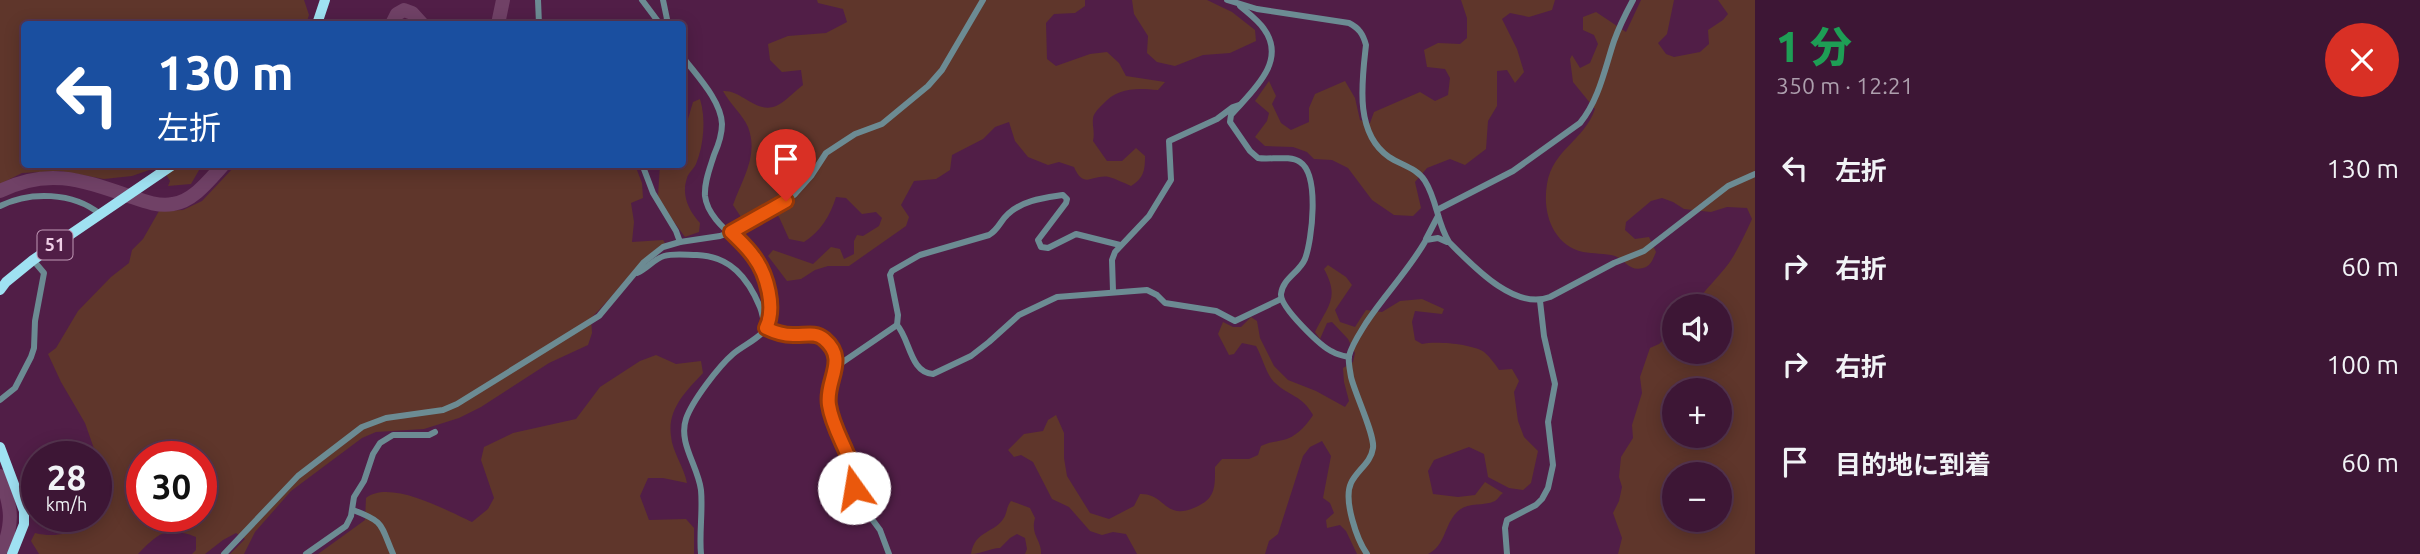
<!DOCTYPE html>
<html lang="ja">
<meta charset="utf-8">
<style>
:root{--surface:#3d1635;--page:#441f3d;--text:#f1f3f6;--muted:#ad9fad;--line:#563550}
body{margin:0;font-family:Ubuntu,"Noto Sans JP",sans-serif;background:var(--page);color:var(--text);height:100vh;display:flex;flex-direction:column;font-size:26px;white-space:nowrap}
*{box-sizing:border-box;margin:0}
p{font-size:23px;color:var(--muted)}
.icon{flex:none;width:38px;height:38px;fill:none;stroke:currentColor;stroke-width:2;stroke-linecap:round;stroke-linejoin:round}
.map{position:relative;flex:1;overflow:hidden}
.panel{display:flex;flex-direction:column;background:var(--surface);width:665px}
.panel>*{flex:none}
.hud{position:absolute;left:21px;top:21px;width:665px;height:147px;border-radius:7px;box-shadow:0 4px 18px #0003,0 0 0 2px var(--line);background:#1a4fa0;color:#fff;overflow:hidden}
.buttons{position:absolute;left:1662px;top:294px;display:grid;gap:14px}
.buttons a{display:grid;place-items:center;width:70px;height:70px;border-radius:50%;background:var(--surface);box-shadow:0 4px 18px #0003,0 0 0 2px var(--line);font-size:35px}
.speed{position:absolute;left:21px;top:441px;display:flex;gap:14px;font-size:35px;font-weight:700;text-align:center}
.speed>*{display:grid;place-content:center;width:91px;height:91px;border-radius:50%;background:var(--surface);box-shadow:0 4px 18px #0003,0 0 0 2px var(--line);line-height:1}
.speed small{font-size:18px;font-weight:400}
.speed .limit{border:10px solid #d22;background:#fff;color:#111}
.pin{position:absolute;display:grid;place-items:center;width:60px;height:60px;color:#fff;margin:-72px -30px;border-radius:50% 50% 50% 0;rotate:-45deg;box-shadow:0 0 7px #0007}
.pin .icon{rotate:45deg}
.me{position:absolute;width:77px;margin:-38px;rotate:347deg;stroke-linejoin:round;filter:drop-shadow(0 0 5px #0008)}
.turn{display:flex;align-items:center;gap:24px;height:147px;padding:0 21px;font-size:32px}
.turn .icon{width:91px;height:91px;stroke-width:2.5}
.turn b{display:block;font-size:49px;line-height:60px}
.round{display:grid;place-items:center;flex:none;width:74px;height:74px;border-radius:37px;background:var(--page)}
.overview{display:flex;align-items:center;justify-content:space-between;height:119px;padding:0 21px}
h1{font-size:42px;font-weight:800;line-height:52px;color:#1e9e55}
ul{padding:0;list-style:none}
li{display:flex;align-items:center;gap:21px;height:98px;padding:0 21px}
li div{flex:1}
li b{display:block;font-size:26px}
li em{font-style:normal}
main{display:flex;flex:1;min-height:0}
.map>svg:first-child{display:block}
</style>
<main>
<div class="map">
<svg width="1755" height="554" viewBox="0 0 1755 554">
<rect width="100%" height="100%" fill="#511e47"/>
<g fill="#5f362b" fill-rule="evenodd">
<polygon points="0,0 304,0 309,15 306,24 24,24 24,164 202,165 191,184 168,186 170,181 161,166 132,176 104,179 60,171 22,173 0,184"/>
<path d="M817,0H1085V6L1075,13L1054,14L1046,23L1047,59L1056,66L1090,54L1107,52L1119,63L1126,76L1165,82L1158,90C1136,88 1118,87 1102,105C1098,109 1093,114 1093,119C1092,126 1095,132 1093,141L1107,161H1122L1136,148L1145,156C1145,170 1144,178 1131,186C1124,183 1116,179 1109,177C1092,174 1084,190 1074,167L1059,162L1048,165L1028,157L1015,141L1009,122L995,127L983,139L952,155L950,170L936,179L914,181L901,205L909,217L906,226L849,266H828L815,270L801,279L787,281L768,256L773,250L813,264L831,247L840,249L844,259L854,254V241L857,235L863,236L879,226L882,218L876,212L862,214L846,198L836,197C830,216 821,231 804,242L789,239L779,217L768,205L741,217L733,205C742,179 759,156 748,127C743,115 730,104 723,91C742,90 756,114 776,106C785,102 795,91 803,85L801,70L782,72L770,60L768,44L788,36L826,33L847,22L843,9L818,3Z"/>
<polygon points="1132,0 1207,0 1232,12 1255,30 1256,41 1230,53 1203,55 1175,66 1157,62 1147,53 1148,36 1134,14"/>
<polygon points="1461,0 1555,0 1552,10 1529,17 1510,13 1502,19 1517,49 1524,72 1515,83 1507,70 1497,71 1497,106 1488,121 1486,149 1465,165 1450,159 1427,168 1415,182 1421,208 1413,216 1394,215 1372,200 1348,168 1332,160 1314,159 1307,152 1293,147 1265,146 1255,137 1267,121 1269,113 1255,101 1269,81 1276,96 1272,104 1281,123 1291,130 1309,122 1309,108 1315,94 1345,81 1355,98 1360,120 1370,123 1374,112 1420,92 1435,101 1448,95 1450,78 1445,69 1427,67 1424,50 1438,43 1460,44 1467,38 1467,18"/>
<path d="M1641,0H1674L1667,34L1658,43L1666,54L1674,57L1700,52L1709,44L1708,30L1723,20L1728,14L1718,0H1755V554H1618L1622,538L1613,513L1619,501L1622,487L1619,477L1621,457L1633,438L1632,425L1642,393L1640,377L1650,348L1659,344L1675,330V352H1720V306H1694C1704,290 1718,278 1729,263C1738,250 1745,234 1752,219L1747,208L1727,207L1711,212L1684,209L1673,202L1662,198L1651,201L1626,222L1625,230L1635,239L1649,237L1656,252C1653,259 1651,266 1643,268C1630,272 1625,260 1615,256C1605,253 1593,254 1583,252C1553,245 1542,213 1547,184C1553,149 1584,141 1595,109L1573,82L1570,59L1572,55L1580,68L1590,63L1598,44L1594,35L1583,30V17L1596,12L1626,32ZM1675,390H1720V436H1675ZM1675,474H1720V520H1675Z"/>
<path d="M700,99C706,118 704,145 696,164C694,169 688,173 687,178C681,195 689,211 700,223L699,232L685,237L666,211L658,196L660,165L682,164L683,124L688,119L693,102Z"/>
<path d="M236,165H635L642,183L643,198L631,203L634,222L632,242L663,240L665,243C635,262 617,294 591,318L592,333L588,345L549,363L481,407L459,418L424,429L376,432L362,438L291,491L255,532L244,554H230L245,539L236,533L223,540L205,554H192L196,550V537C167,525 158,533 138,554H39L31,541L35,533C64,540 85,528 104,507L103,494L96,478L98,460L85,423L61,382L48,354L56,348L78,311L111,277L129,263L132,250L143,239L159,211L183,210L202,201ZM142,457H201V516H142Z"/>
<path d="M1328,265L1346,277L1352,285L1335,310L1340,322L1355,327L1366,310L1382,312L1400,301L1422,299L1444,309L1442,314L1415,311L1412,322L1415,340L1422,344C1436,341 1472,344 1484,352C1490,357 1495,364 1499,370L1512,369L1519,381L1514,392L1518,421L1524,437L1538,451L1531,483L1523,490L1509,488L1488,477L1484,454L1469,447L1434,460L1428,471L1433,494L1458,497L1475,495L1485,482L1503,493C1500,495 1498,499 1495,501C1482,507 1468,501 1457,512C1444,525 1446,545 1428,554H1357L1346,531L1340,525L1327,528L1326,520L1334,513L1330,503L1323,498L1331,456L1322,441L1310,447L1303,456L1278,534L1269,541L1265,554H1137L1126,534L1113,532L1102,535L1090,531L1069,507L1052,499L1033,462L1021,455L1014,457L1008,450L1024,434L1043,431L1048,420L1056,415L1064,433V458L1067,476L1090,513L1109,519L1134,506L1140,494C1167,493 1164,524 1200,505C1216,497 1215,484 1215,467L1222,459H1249L1258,455L1261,446C1269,442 1275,442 1283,440C1295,438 1307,425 1313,415C1302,395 1290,397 1274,382C1266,374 1262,356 1256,346L1242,343L1234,354L1229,355L1218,334L1223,322L1233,327H1241L1251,317L1257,321L1260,338L1274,366L1288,380L1316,391L1345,407L1349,401L1344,382L1343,368L1353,362L1355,353L1348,339L1332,322L1327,323L1320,339L1315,332C1328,305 1340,298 1324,269Z"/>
<path d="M656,355L676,364L701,361L703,373C687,390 667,409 671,436C672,451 684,467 687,483L663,478H648L640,496L649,520L686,519L694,528V554H318L365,520L366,498C390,479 448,511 472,522L488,509L494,498L481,460L484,447L513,433L576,419L600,387L640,361Z"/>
<path d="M1011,501L1030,508L1035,518C1030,535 1042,540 1041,554H1025L1027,549L1025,538L1017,534L1010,538L1000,548C990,548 982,554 971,554C975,529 996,534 1005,516C1007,511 1007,506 1011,501Z"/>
</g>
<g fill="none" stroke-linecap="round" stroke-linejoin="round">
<g stroke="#704166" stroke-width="14">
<polyline points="392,24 397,14 404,10 412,13 422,24"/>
<polyline points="498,24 503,0"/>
<path d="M0,191C47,168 79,179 126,195C141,200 157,207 173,204C194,201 210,179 224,164"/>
<path d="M0,476C12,507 14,523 1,554"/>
</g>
<g stroke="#6c8b93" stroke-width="6">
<polyline points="538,0 539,24"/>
<polyline points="642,0 660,24"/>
<polyline points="663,0 667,19 664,24"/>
<path d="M1227,0L1257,9L1349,23C1359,28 1363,34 1366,45C1362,81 1354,133 1389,157C1401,165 1417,168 1425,181C1437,200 1437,223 1449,242C1472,265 1514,311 1550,297L1614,263L1644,251L1728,186L1755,174"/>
<path d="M1240,6C1248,13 1258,20 1264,29C1288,62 1251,92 1231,115L1230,122L1250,151L1258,158C1270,160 1290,155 1300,162C1320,175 1312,240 1305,259C1299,273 1283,278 1281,294C1280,307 1321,347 1333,352C1338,355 1344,356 1349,357"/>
<path d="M682,56C696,75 721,100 722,124C722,134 718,146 714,155C710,168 704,182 705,196C708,222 740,239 755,258C766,273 770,294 770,313C771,335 747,342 733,354C719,366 692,401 686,419C678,443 698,466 701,490C703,511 699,533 701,554"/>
<polyline points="642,164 653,193 676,231 680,242"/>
<path d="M0,206C30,191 73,192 100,214"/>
<path d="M1437,210L1513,171L1580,123C1599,100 1605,68 1614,41C1619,27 1626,13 1633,0"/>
<polyline points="1426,239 1438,216"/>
<path d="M1120,245L1076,234L1048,248L1041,247L1038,240L1066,203L1067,199L1063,195C1044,198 1023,200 1008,214C1000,221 999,229 989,235L920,255L892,271L890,275L898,315L897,325C910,339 910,373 933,374L971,356L989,342L1019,315L1057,297L1147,290L1157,295L1165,303L1216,311L1235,321L1281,299"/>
<path d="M637,273C647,269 654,259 664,256C674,253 687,255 697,255C730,256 748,278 760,307C763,314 763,321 766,328L793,336L814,334L823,337L831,347L837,366L828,390V404L837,435L849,458L854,488L860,503L880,530L889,554"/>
<polyline points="1113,291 1112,260 1115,252 1149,216 1171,180 1169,141 1217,119 1233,107 1239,105"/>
<polyline points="837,366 897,325"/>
<polyline points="0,400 15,388 31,357 34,348 35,321 44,273 33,260"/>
<path d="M353,510C385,522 380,524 393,554"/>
<polyline points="224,554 298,476 362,427 386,418 443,410 457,404 599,316 644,262 663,247 680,242 720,236 740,229 794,195 811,176 826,153 855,134 882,124 928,86 942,70 983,0"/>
<polyline points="306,554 346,526 351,516 354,497 364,481 373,454 380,443 393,435 429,435 435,432"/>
<path d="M1367,554C1357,540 1343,500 1351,483C1357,470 1371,463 1373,448C1375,435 1355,394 1351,377C1350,370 1348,362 1349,356C1352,344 1360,333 1366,323C1385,294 1409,270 1426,240L1438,238L1447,242"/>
<polyline points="1507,554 1505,528 1507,520 1536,505 1542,499 1548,488 1553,465 1548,422 1555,384 1544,336 1540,301"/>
</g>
<g stroke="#9fe1f2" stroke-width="10">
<polyline points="317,24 325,0"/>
<polyline points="0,290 6,282 33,260 174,164"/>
<polyline points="0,447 24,511 24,524 12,554"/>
</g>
</g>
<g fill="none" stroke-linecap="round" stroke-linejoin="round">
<g stroke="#983908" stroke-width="18">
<path id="route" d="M786,201L731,232C739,240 748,248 754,257C767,274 776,308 766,328C774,332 784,335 793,335C803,336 815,331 824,339C849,360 825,380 829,405C832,425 843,442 850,461C853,469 853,479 854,488"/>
</g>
<use href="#route" stroke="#ea580c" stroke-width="12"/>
</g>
<g text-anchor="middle" stroke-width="7" stroke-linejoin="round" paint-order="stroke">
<rect fill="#511e47" stroke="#c099b6" stroke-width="2" x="37.5" y="230.5" width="35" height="29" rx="5"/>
<g font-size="18" font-weight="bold" fill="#efcee6">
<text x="55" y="251">51</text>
</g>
</g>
</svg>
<div class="buttons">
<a><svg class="icon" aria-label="sound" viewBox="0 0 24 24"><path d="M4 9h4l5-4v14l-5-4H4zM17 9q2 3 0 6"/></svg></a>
<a>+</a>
<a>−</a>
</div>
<div class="speed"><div>28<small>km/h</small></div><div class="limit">30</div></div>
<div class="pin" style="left:786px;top:201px;background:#d93025"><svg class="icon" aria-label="arrive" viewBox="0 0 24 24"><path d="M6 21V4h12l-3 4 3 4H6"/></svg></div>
<svg class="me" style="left:854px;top:488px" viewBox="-20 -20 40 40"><circle r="19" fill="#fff"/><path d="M0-13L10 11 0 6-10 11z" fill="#ea580c"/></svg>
<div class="hud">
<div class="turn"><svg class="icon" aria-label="left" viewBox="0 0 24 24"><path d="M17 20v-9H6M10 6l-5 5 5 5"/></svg><div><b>130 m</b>左折</div></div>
</div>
</div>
<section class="panel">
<div class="overview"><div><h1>1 分</h1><p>350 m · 12:21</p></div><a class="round" style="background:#d93025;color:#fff"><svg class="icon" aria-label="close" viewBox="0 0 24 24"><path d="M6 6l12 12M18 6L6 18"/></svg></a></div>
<ul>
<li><svg class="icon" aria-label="left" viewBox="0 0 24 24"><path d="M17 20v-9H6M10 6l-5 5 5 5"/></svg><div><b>左折</b></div><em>130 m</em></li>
<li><svg class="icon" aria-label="right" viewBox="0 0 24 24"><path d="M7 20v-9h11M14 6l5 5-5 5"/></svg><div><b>右折</b></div><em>60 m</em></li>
<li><svg class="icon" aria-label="right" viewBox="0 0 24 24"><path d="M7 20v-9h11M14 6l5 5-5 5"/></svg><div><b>右折</b></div><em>100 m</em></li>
<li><svg class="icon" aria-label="arrive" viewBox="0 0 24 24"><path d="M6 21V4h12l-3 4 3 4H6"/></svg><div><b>目的地に到着</b></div><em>60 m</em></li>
</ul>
</section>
</main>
